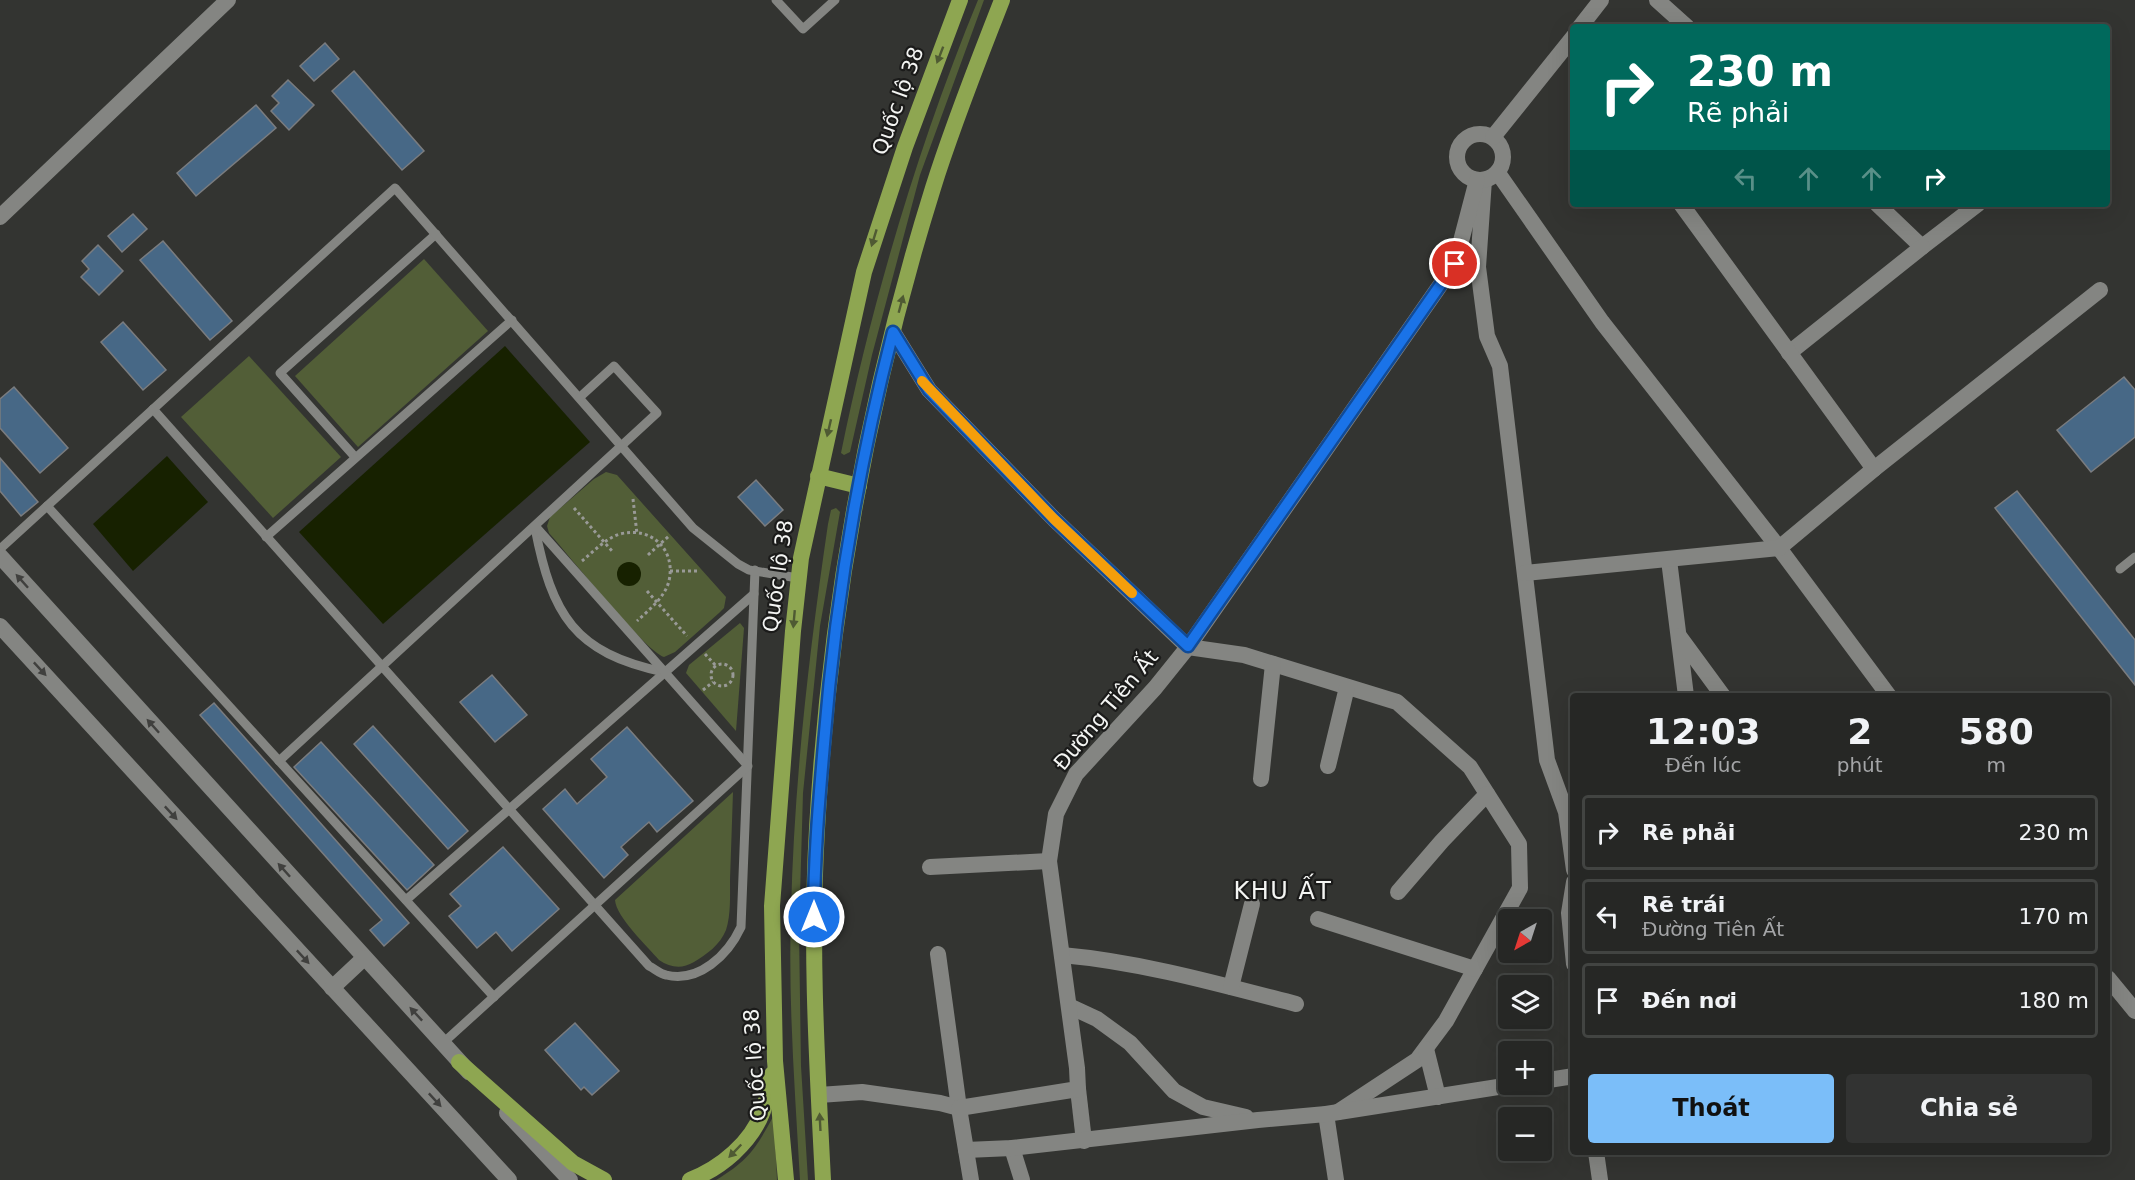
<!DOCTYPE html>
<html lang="vi">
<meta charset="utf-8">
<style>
:root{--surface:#262725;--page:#323332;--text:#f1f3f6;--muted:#a4a5a7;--line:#424442;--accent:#7bbef9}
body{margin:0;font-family:"DejaVu Sans",sans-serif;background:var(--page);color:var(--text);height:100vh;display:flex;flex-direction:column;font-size:22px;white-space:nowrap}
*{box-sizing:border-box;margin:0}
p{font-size:20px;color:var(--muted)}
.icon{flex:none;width:33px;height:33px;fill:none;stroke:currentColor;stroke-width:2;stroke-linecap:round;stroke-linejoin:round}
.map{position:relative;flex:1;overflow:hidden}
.side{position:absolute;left:1570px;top:693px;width:540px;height:462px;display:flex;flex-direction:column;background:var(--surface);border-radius:6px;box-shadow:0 6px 24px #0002,0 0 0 2px var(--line)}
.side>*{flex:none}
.top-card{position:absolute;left:1570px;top:24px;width:540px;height:183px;border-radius:6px;box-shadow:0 6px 24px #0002,0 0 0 2px var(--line);background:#00695c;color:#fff;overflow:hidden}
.needle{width:39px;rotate:219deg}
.buttons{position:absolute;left:1498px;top:909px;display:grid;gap:12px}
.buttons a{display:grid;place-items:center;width:54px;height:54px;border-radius:6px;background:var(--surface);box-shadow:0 6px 24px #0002,0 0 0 2px var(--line);font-size:30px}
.pin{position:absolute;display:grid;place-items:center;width:51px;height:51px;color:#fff;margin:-26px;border:3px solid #fff;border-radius:50%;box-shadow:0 2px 6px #0007}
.me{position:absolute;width:66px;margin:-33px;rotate:0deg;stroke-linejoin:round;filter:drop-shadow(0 0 4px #0008)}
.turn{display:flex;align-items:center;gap:21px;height:126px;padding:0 18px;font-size:27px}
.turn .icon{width:78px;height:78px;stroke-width:2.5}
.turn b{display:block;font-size:42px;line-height:51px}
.lanes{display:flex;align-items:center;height:57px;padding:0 18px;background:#0003;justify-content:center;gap:30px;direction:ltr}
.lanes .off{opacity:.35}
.eta{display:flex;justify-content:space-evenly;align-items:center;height:102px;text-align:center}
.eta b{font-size:36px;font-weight:700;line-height:42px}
.cta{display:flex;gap:12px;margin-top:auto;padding:12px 18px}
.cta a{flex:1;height:69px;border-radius:6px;background:var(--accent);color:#111;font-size:24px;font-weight:700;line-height:69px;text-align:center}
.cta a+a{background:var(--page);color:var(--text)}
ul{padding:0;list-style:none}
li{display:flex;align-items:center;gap:18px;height:75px;margin:0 12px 9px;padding:0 6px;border:3px solid var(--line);border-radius:6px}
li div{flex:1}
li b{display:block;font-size:22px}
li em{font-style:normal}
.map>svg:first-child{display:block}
</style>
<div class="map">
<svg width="2135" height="1180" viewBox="0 0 2135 1180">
<rect width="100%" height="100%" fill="#333431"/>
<g fill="#525e37">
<path d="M978,0H984L920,175L872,355L850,452L844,455L841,453C872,301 919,143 978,0Z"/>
<polygon points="424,259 488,331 358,447 295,376"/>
<polygon points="249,356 341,457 273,518 181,417"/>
<path d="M606,472L617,475L726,597L724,608L719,613L675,652L664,657C645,651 568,554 549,533L547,526L550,517L594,479Z"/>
<path d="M836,508L840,512L820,626L803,793L799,930L801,1066L808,1180H800C795,1091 788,1002 791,912C794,782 809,653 828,524L831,510Z"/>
<polygon points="740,623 744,628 736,731 686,673 689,665"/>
<path d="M733,792C732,822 731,851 730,880C730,895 731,915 726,930C720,945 707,954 694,962C682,969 671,968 659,960C648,947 616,917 615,900Z"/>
<path d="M774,1115L777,1180H716C749,1160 756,1148 774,1115Z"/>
</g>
<g fill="#172100">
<polygon points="505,346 590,442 383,624 299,532"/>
<polygon points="167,456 208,502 133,571 93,524"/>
<circle cx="629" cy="574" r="12"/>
</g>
<g fill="#476886" stroke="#7a7c7f" stroke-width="1.5">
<polygon points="325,43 339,59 314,81 300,66"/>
<polygon points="354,71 424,151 402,170 332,91"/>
<polygon points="288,80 314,105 289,130 271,111 279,103 272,96"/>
<polygon points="256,105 276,128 196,196 177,173"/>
<polygon points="133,214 147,229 122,252 108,236"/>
<polygon points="163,241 232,321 210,340 140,260"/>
<polygon points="98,245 123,271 99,295 81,277 89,269 82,261"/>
<polygon points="123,322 166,370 143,390 101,342"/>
<polygon points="2124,377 2135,390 2135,437 2091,472 2057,430"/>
<polygon points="14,387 68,448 40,473 0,428 0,399"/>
<polygon points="0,458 38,502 21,516 0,491"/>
<polygon points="756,480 783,510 765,526 738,497"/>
<polygon points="2017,491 2135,640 2135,685 1995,508"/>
<polygon points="492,675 527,715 495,742 460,702"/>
<polygon points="214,703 409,923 384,946 370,930 382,920 200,715"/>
<polygon points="373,726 468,831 448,849 354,744"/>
<polygon points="627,727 693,801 657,832 649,822 621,847 628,855 604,878 543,809 565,789 577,804 607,777 591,759"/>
<polygon points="321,742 434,865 407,890 294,767"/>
<polygon points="503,847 559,909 512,951 496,932 477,948 449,916 461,906 450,894"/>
<polygon points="575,1023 619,1071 592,1095 584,1087 581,1090 545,1050"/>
</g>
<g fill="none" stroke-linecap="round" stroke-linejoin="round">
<g stroke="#999a97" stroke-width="3" stroke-dasharray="3 3" stroke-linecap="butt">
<polyline points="633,499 637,534"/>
<polyline points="574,508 613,552"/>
<polyline points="648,555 669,536"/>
<path d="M582,561C593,552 606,538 620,534C652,526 676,550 669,581C665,597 649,610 637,621"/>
<polyline points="670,571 697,571"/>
<polyline points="647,591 687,636"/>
<polyline points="705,654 716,666"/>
<circle cx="722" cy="675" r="11"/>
<polyline points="703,690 713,682"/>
</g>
<g stroke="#848582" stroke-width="9">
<polyline points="776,0 803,29 835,0"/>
<path d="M153,409L649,966C655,969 660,974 666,975C699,983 728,955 741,927L755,570"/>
<polyline points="355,457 280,373 436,234"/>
<polyline points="47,506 494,997"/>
<path d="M535,528C552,615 574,653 664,672"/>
<polyline points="266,537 512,320"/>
<polyline points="0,549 395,188 693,528 738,564 749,570 798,578"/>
<polyline points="2120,569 2135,557"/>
<polyline points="279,761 657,413 614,366 580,397"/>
<polyline points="406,900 754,594"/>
<polyline points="443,1043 748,766 535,526"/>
</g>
<g stroke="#848582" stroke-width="16">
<polyline points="1657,0 1687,27"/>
<polyline points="1498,173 1602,322 1779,548 1889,696"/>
<polyline points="1484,180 1478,267 1487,336 1500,366 1547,760 1566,812 1574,870"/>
<polyline points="1877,204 1922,247 1978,204"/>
<polyline points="0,217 228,0"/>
<polyline points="893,332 929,390 1054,519 1188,647 1244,655 1397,702 1470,767 1519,844 1520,888 1446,1021 1417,1060 1338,1112"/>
<polyline points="1789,353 1922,247"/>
<polyline points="1874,469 2100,290"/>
<polyline points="1669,560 1686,696"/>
<polyline points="1525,573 1779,548 1874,469 1681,204"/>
<polyline points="1679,636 1723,696"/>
<polyline points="1328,766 1347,687"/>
<polyline points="1261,779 1273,664"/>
<polyline points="930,867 1049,861"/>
<polyline points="1574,882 1569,913 1574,964"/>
<polyline points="1398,892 1442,841 1487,794"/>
<polyline points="1318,919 1475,969"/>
<path d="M1062,955C1141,962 1219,984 1296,1004"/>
<polyline points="2108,978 2135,1011"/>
<polyline points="1231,987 1252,904"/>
<polyline points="1069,1006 1097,1019 1130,1043 1174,1091 1203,1107 1246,1117"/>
<polyline points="1426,1049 1438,1097"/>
<polyline points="1542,1081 1574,1076"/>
<polyline points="1078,1089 1084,1141"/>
<polyline points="819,1095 862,1092 940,1103 959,1108 938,954"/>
<polyline points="1326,1114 1336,1180"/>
<polyline points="1012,1148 1022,1180"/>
<polyline points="966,1150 1012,1148 1258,1120 1326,1114 1517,1084"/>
<polyline points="1596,1152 1600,1180"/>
</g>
<g stroke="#848582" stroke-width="16">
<polyline points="1580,27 1601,0"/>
<circle cx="1480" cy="157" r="23"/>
<polyline points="1493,137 1574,36"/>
<polyline points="0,556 469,1072"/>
<polyline points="0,626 509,1180"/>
<polyline points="332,988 364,958"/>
<polyline points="507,1113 570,1180"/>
<polyline points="971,1180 959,1108 1078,1089 1077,1068 1049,861 1056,814 1076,774 1155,688 1188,647 1455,264 1477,180"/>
</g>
<g stroke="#8ea651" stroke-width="16">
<polyline points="818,476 859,486"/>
<polyline points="459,1062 573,1163 604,1180"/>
<path d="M690,1180C721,1168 751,1143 763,1111C767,1099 769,1086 772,1074"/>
<polyline points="786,1180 775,1061 772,906 793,631 801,558 864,272 905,147 960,0"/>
<path d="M823,1180C817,1063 810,946 817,829C829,611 868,396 933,188C953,124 978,62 1002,0"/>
</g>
</g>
<defs><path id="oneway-solid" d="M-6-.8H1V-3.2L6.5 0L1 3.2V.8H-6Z" transform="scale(1.5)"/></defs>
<g fill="#4f5a33">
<use href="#oneway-solid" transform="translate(940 55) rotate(111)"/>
<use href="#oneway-solid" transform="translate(874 238) rotate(107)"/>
<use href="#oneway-solid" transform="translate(901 304) rotate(-75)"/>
<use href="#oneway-solid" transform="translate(829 428) rotate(103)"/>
<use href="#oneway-solid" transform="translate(794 619) rotate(95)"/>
<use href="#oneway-solid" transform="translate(820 1122) rotate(-93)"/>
<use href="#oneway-solid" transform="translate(735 1151) rotate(134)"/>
</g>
<g fill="#40403e">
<use href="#oneway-solid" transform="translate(22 581) rotate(-132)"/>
<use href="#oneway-solid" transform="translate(40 669) rotate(47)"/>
<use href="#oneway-solid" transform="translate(153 726) rotate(-132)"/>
<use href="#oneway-solid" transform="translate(171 813) rotate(47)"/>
<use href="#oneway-solid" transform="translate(284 870) rotate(-132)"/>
<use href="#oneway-solid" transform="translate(303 957) rotate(47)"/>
<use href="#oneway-solid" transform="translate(416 1014) rotate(-133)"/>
<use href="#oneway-solid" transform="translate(435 1100) rotate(47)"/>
</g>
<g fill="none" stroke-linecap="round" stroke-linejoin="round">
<g stroke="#114b97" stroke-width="15">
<path id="route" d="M814,917C814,859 819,801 824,744C835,605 858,467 893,332L929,390L1054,519L1188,646L1455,264"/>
</g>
<use href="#route" stroke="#1a73e8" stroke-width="10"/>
<polyline stroke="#f59e0b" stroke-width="10" points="922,381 1054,519 1132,593"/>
</g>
<g text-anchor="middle" stroke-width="4.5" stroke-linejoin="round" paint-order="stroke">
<g font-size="21" fill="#f4f5f3" stroke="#1b1b1a">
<text transform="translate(898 101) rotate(-70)" y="7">Quốc lộ 38</text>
<text transform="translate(778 576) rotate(-82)" y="7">Quốc lộ 38</text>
<text transform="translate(1106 710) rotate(-50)" y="7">Đường Tiên Ất</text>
<text transform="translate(755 1065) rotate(-94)" y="7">Quốc lộ 38</text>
</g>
<g font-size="24" letter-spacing="1.5" fill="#f4f5f3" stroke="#1b1b1a">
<text x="1283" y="899">KHU ẤT</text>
</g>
</g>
</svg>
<div class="buttons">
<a><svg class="needle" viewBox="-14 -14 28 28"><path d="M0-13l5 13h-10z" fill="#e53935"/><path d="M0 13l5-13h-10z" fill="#a4a5a7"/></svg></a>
<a><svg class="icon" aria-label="layers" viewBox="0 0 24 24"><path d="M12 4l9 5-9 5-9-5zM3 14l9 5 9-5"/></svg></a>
<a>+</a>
<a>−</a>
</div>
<div class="pin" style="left:1455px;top:264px;background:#d93025"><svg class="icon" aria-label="arrive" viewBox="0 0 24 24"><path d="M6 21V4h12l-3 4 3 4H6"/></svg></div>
<svg class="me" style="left:814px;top:917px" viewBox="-20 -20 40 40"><circle r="17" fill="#1a73e8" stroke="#fff" stroke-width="3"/><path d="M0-11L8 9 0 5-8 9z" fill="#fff"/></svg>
<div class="top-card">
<div class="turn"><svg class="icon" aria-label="right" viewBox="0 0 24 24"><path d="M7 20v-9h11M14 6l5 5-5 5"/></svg><div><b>230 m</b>Rẽ phải</div></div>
<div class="lanes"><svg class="icon off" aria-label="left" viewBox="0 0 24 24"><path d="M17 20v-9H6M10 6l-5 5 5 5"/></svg><svg class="icon off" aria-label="ahead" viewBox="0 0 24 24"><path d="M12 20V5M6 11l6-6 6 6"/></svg><svg class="icon off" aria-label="ahead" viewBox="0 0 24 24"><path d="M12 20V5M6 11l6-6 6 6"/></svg><svg class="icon" aria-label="right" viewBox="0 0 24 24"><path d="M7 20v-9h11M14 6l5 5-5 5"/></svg></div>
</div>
<section class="side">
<div class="eta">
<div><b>12:03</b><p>Đến lúc</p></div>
<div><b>2</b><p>phút</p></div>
<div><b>580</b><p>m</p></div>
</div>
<ul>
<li><svg class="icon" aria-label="right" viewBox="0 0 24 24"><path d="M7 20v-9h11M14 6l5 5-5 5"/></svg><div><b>Rẽ phải</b></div><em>230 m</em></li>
<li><svg class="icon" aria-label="left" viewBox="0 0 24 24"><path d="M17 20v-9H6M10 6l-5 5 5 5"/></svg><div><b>Rẽ trái</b><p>Đường Tiên Ất</p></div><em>170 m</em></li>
<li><svg class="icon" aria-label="arrive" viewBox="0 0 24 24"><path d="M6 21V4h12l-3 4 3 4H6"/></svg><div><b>Đến nơi</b></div><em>180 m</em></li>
</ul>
<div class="cta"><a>Thoát</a><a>Chia sẻ</a></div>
</section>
</div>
